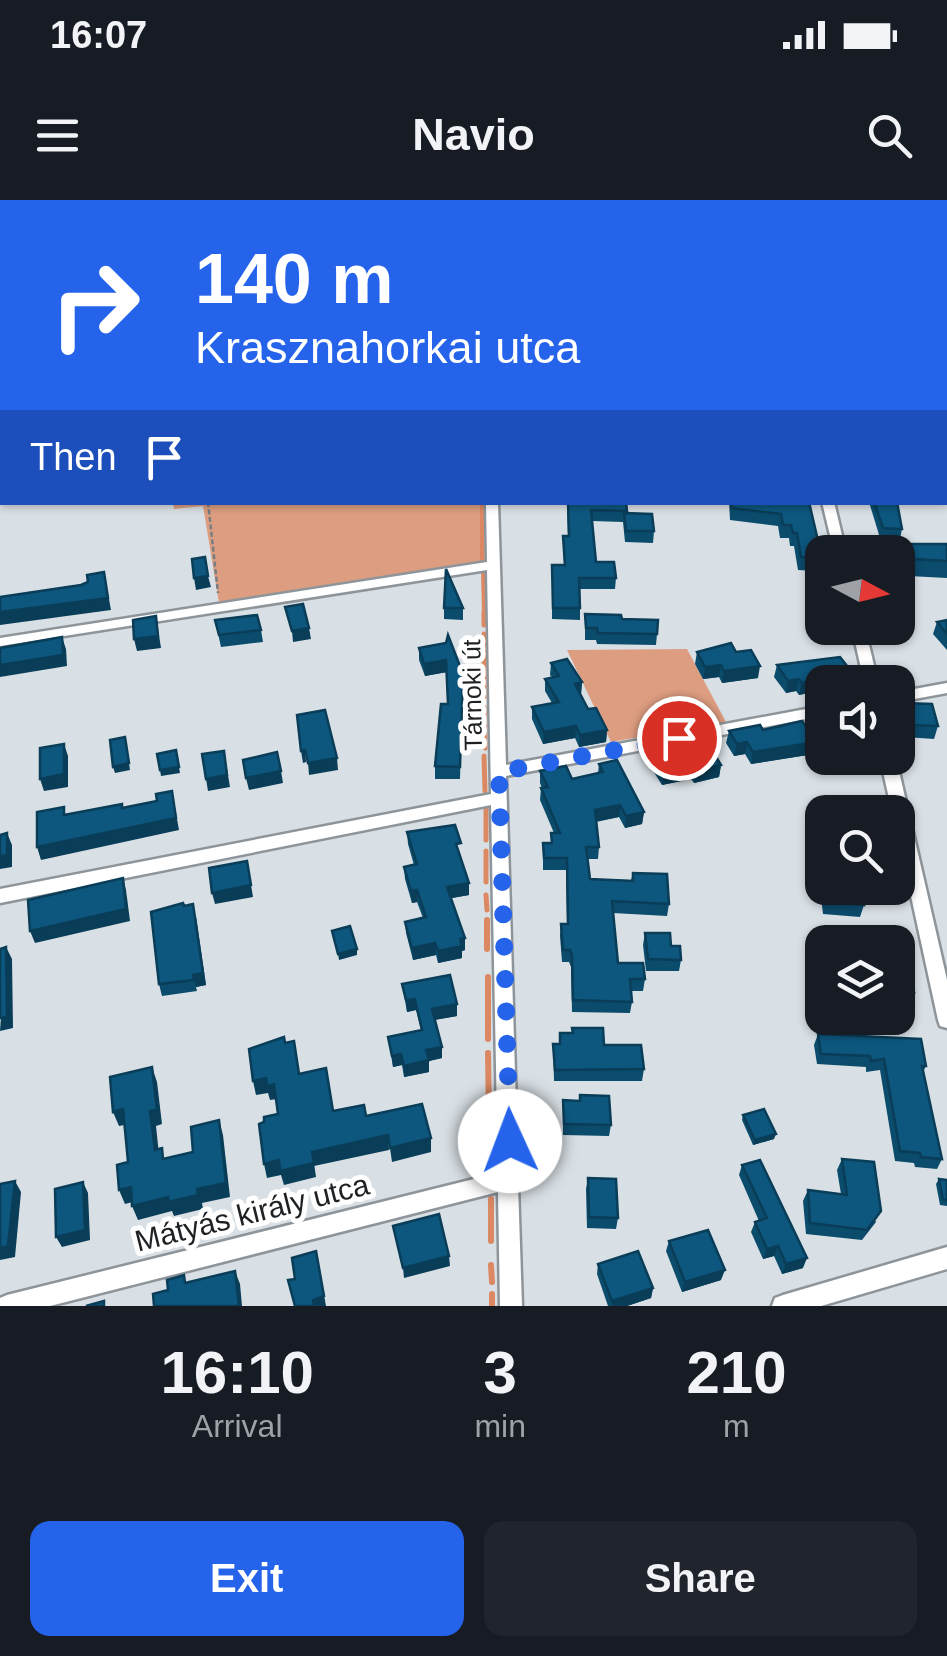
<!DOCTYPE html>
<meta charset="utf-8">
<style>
:root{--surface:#171b24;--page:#20242c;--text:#f1f3f6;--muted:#9ea1a6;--accent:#2563eb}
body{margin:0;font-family:Helvetica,sans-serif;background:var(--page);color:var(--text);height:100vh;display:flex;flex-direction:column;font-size:38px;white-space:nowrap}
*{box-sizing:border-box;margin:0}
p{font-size:32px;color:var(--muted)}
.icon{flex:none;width:55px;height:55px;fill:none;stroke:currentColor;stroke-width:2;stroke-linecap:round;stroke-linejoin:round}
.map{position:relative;height:1106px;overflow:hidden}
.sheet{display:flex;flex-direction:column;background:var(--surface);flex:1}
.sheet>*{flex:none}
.banner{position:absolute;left:0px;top:0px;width:948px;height:305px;box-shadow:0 2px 8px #0004;background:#2563eb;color:#fff;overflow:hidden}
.needle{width:65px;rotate:97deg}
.tools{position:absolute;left:805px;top:335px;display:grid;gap:20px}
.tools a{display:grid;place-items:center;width:110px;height:110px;border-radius:20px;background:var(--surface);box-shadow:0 2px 8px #0004;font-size:50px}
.pin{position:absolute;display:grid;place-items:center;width:85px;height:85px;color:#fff;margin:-42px;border:5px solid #fff;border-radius:50%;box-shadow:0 2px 10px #0007}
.me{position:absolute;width:110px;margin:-55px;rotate:358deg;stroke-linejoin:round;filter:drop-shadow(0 0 8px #0008)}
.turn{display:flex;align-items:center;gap:35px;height:210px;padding:0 30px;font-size:45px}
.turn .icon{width:130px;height:130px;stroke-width:2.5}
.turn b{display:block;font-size:70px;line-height:85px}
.then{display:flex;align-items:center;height:95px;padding:0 30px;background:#0003;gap:20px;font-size:38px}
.eta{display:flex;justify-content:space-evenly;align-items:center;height:170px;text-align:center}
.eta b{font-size:60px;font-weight:800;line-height:70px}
.action{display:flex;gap:20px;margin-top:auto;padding:20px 30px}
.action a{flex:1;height:115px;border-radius:20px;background:var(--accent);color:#fff;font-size:40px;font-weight:800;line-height:115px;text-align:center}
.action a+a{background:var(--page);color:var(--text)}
.status{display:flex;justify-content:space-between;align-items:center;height:70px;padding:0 50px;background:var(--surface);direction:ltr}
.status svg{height:28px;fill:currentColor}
header{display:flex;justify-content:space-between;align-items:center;height:130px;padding:0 30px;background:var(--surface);font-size:45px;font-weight:800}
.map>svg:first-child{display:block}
</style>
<div class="status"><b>16:07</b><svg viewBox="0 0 49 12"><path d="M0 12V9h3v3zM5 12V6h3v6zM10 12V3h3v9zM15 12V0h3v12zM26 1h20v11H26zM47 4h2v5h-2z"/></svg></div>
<header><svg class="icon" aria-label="menu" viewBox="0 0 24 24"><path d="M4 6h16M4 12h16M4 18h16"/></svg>Navio<svg class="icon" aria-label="search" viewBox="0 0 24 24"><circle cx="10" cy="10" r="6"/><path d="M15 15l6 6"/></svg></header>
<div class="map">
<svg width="947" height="1106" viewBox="0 0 947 1106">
<rect width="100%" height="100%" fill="#d9e0e5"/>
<g fill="#dd9d81">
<polygon points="173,303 482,303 486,363 219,403 203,306 174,309"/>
<polygon points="687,449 726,522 611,542 567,450"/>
</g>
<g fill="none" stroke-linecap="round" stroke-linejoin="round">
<g stroke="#dc8963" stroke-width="4">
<polyline points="482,302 482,360"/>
<polyline points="483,371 484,414"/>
</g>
<g stroke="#dc8963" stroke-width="5">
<polyline points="484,412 484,425"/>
<polyline points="484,434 484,498"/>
<polyline points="484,507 485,548"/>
<polyline points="484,556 485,591"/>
<polyline points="486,609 486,640"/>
<polyline points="486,651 486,682"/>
<polyline points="486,695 487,710"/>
</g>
<g stroke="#dc8963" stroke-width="6">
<polyline points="487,720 487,749"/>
<polyline points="488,777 488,839"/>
<polyline points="488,853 489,921"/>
<polyline points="489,940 489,970"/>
<polyline points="491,999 491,1041"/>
<polyline points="491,1065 492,1082"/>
<polyline points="492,1094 492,1106"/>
</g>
<g stroke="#8e959a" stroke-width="5">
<g id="street">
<polygon points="483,0 511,0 514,2 483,2"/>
<rect x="670" y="0" width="8" height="2"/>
<rect x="903" y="0" width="8" height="2"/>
<rect x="945" y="28" width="2" height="4"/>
<rect x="945" y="79" width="2" height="6"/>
<rect x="945" y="203" width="2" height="6"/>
<polygon points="486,302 498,302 506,565 822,506 822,516 506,576 518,972 521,979 518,985 522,1106 500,1106 498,992 50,1106 0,1106 0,1098 7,1095 498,973 491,605 0,703 0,689 491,594 487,370 0,446 0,438 487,362"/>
<polygon points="822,302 834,302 846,352 834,352"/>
<polygon points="852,428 865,428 878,482 864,482"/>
<polygon points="947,483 947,493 898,502 898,492"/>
<polygon points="880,558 896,558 947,780 947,828 940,826 938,820 898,636 898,612 892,612"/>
<polygon points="947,1047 947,1069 821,1106 772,1106 775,1098 783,1095"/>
</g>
</g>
<g stroke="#787d81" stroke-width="2.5" stroke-dasharray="5 2.5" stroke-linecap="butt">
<polyline points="175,2 183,0"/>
<polyline points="208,302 218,393"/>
</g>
<use href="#street" fill="#fff" fill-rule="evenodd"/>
</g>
<g fill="#0b4b6c">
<polygon points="567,302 626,302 627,314 654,331 653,343 625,342 623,322 592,321 596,362 616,378 615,389 580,389 580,420 552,419 552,376 564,365 563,336 568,336"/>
<polygon points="729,302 809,302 822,358 819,371 798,370 794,346 790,346 789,338 780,338 778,326 730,320"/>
<polygon points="869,302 897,302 902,329 900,339 880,338"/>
<polygon points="910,344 947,344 947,378 909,376 905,361"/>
<polygon points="814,379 838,437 837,443 814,442 806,406 807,400 815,401 813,385"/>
<polygon points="444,408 463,408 463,420 444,419"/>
<polygon points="585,414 622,419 657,434 656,445 597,444 596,440 585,440"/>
<polygon points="215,420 261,430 263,442 221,447"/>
<polygon points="947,420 947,450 933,434 937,422"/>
<polygon points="419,448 463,474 460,579 435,579 435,566 448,504 447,472 425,476 419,460"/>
<polygon points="697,452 736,452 758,478 722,483 719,477 703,479 695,464"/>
<polygon points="551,463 582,482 581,494 588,509 607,530 606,542 579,547 575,538 543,544 532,519 532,507 552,503 545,491 545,479 552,477 550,475"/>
<polygon points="777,465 822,482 822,490 799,495 796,491 786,493 774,477"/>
<polygon points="904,503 938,526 934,539 905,537 900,515"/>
<polygon points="763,530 817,542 814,554 751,564 745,554 734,556 726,543 729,531"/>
<polygon points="652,554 721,565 719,577 694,583 691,579 662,585 650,566"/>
<polygon points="599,564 644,612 642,624 625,628 619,617 596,622 599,647 598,659 588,659 590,679 631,680 633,673 669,704 667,716 613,713 618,763 645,779 643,791 631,791 632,802 630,813 572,812 571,767 569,762 562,762 560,736 561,724 567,724 566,670 543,670 543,643 551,643 551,633 554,633 540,600 541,588 542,588 540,583 540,571 572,579 598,573"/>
<polygon points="834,598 875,612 831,612"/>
<polygon points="407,632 461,655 460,655 469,683 469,695 451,698 465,738 465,750 462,751 462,758 438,763 436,755 413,760 406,733 405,722 423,718 417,702 412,703 405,679 404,667 414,665 408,644"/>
<polygon points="822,681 822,688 861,688 864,705 860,717 823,714 820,689"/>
<polygon points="184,706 196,716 206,785 196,787 197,791 162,796 159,784"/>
<polygon points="860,729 897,742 855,742"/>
<polygon points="645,733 681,760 679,771 646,771 643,745"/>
<polygon points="898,744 903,776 914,792 908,803 898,801"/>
<polygon points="402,784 457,816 435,820 442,858 429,861 429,872 404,877 402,865 393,867 388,837 421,830 416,810 407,812"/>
<polygon points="572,828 644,869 642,881 554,881 553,844 559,844 560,833 572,833"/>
<polygon points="818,834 926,866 923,872 942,959 937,969 915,967 914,963 895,961 880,870 866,872 866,867 817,864 814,845"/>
<polygon points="563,900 580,901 611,925 609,936 563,935"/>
<polygon points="743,915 774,939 753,945 742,920"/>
<polygon points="842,959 876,1022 862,1040 806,1034 803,1001 808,990 841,994 837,970"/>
<polygon points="742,965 803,1068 782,1074 774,1056 763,1059 751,1032 755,1022 759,1021 739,975"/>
<polygon points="588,978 618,1018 616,1029 587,1028 586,989"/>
<polygon points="939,979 947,980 947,1006 940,1005 936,984"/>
<polygon points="669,1041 721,1080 682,1092 666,1051"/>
<polygon points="598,1064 653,1088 651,1098 627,1106 608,1106 597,1074"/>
</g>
<g fill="#093d58">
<polygon points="104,372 111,410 0,425 0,412 108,398"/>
<polygon points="208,376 211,387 196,390 194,378"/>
<polygon points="156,416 161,448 137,451 134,439"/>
<polygon points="309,428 311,439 293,442 292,431"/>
<polygon points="62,437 66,449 67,466 0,477 0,465"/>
<polygon points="446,460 447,472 425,476 424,464"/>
<polygon points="721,465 719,477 703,479 705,467"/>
<polygon points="760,466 758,478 722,483 724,471"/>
<polygon points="851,471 847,482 822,482 822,490 799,495 802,483"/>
<polygon points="799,479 796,491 786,493 788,481"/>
<polygon points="582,482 581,494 575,484"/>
<polygon points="576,526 575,538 543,544 544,532"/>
<polygon points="607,530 606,542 579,547 580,535"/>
<polygon points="125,537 130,570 115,573 113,567"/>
<polygon points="747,542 745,554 734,556 737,544"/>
<polygon points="817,542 814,554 751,564 753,552"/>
<polygon points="64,544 68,556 68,587 44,591 40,579"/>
<polygon points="176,550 180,573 161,576 160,570"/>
<polygon points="305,550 306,562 303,563 301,551"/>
<polygon points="224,551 230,587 208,591 206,579"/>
<polygon points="337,558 338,570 309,575 308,563"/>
<polygon points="721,565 719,577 694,583 696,571"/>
<polygon points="693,567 691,579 662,585 664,573"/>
<polygon points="281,571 283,583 249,590 246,578"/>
<polygon points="172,591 179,630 41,660 37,647 176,618"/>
<polygon points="620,605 619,617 593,622 595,610"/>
<polygon points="644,612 642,624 625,628 626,616"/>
<polygon points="7,633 12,645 12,667 0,669 0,656"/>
<polygon points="247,661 253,697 215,704 212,693"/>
<polygon points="123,678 126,690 130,721 35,743 30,731"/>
<polygon points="469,683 469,695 447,699 447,687"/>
<polygon points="417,690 417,702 412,703 411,691"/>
<polygon points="193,704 206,785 196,787 197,791 193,775"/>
<polygon points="465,738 465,750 462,751 462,758 438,763 438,751 460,739"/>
<polygon points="435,743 436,755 413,760 412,748"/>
<polygon points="6,747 12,759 13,828 0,831"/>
<polygon points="357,749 357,755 339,760 338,754"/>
<polygon points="415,799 416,810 407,812 406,800"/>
<polygon points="457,804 457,816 433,820 432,809"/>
<polygon points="442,847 442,858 429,861 429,872 404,877 404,866 426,850"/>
<polygon points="401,854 402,865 393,867 392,856"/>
<polygon points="152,867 157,882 162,924 156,926 160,964 155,950 150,911"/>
<polygon points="266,878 274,884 277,899 270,900 268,893 256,895 253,881"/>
<polygon points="123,909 129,924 119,926 113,912"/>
<polygon points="219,920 223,935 230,997 202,1003 203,1009 174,1016 172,1011 138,1020 132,1006 197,989"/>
<polygon points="776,934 774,939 753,945 755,940"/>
<polygon points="388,935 389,950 314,966 312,952"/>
<polygon points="431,938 431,952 392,962 390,948"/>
<polygon points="279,960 314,963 316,977 284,985 281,975 267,978 264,964"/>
<polygon points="15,981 21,992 15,1057 0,1060 0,1048"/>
<polygon points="83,982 88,993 90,1040 62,1047 56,1037"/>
<polygon points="131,987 136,1001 125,1004 119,990"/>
<polygon points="778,1046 774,1056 763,1059 767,1049"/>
<polygon points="449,1056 450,1066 404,1078 403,1068"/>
<polygon points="807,1058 803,1068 782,1074 786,1064"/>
<polygon points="318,1061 326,1106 314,1106 313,1100"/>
<polygon points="725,1070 721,1080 682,1092 685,1082"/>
<polygon points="235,1071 240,1084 242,1106 239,1106"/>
<polygon points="653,1088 651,1098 627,1106 612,1106 612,1101"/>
</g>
<g fill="#0d577e" stroke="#093d58" stroke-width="2.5">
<polygon points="508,0 657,0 656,2 508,2"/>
<polygon points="701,0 899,0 900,2 701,2"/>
<polygon points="568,302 626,302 627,311 591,310 596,362 614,362 616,378 579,378 580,408 553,408 552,365 565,365 563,336 569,336"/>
<polygon points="731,302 809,302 822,358 801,357 797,333 793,333 791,325 783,325 781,314 732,308"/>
<polygon points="874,302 897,302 902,329 883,328"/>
<polygon points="624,313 652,314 654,331 626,331"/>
<polygon points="910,344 947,344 947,361 914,359"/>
<polygon points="205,357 208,376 194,378 192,359"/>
<polygon points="446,369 463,408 444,408"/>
<polygon points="104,372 108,398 0,412 0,397 81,385 88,382 87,375"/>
<polygon points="814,379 822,379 822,428 837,428 838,437 815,436 807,400 818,401"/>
<polygon points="303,404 309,428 292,431 285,407"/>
<polygon points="585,414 621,415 622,419 658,420 657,434 598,433 597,428 586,428"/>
<polygon points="257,415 261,430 219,435 215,420"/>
<polygon points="156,416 158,436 134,439 133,420"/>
<polygon points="947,420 947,434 937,422"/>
<polygon points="448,435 463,474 460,567 435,566 441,504 448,504 446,460 424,464 419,448 446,443"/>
<polygon points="62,437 63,455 0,465 0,448"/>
<polygon points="731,443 736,452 751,450 760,466 724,471 721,465 705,467 697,452"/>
<polygon points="840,457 851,471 802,483 799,479 788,481 777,465"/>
<polygon points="567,459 582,482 575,484 588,509 596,508 607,530 580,535 576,526 544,532 532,507 559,502 545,479 559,476 551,463"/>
<polygon points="904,503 932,504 938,526 909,525"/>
<polygon points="325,510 337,558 308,563 305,550 301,551 297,515"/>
<polygon points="802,521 817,542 753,552 747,542 737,544 729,531 760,525 763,530"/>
<polygon points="125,537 129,563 113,567 110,540"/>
<polygon points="707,542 721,565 696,571 693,567 664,573 652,554"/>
<polygon points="64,544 64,574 40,579 40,548"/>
<polygon points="176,550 179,567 160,570 157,554"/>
<polygon points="224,551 227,575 206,579 202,554"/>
<polygon points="277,552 281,571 246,578 243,560"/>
<polygon points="617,560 644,612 626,616 620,605 595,610 599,647 586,647 590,679 633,681 633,673 667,674 669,704 612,701 618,763 643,763 645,779 630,779 632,802 573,800 572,755 570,750 563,750 561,724 568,724 567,658 544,658 543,643 552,643 551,633 560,633 541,588 548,587 540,571 566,566 572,579 603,572 599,564"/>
<polygon points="172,591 176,618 37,647 37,612 64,607 64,615 122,604 122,608 157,601 156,594"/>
<polygon points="834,598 873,601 875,612 837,612"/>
<polygon points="455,625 461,643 456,644 469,683 447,687 465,738 460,739 462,746 438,751 435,743 412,748 405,722 426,717 417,690 411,691 404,667 417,664 407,632"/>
<polygon points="7,633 7,655 0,656 0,635"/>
<polygon points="247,661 251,685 212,693 209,668"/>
<polygon points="123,678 126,709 30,731 28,700"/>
<polygon points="825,688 861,688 864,705 827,702"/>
<polygon points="183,703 184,706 193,704 203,773 193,775 194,780 159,784 151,712"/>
<polygon points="350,726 357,749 338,754 332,731"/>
<polygon points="860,729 896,733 897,742 861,742"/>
<polygon points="645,733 670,733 671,746 680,746 681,760 648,759"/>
<polygon points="898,744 903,776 911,777 914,792 898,788"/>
<polygon points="6,747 7,817 0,818 0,749"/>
<polygon points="450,775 457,804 432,809 442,847 426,850 429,860 404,866 401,854 392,856 388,837 422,830 415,799 406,800 402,784"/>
<polygon points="572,828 603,828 604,845 641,845 644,869 555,870 553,844 560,844 560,833 573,833"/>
<polygon points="818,834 921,839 926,866 922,866 942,959 921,957 920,953 900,951 884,859 871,861 870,856 821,854"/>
<polygon points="284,837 285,843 294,841 299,874 326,868 333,911 364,905 366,916 422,904 431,938 390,948 388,935 312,952 314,963 280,971 279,960 264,964 259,924 264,922 264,917 278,914 274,884 267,886 266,878 253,881 249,849"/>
<polygon points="152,867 157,910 150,911 155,950 162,948 163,959 193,952 191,927 219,920 226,983 197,989 198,995 168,1002 168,997 132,1006 131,987 119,990 117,965 128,962 123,909 113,912 110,877"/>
<polygon points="580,895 609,896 611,925 564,924 563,900 580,901"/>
<polygon points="764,909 776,934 755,940 743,915"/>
<polygon points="842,959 874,962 881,1011 867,1030 810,1023 808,990 847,995"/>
<polygon points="760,960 807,1058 786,1064 778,1046 767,1049 755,1022 767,1018 742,965"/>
<polygon points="588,978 616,979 618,1018 589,1017"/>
<polygon points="939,979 947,980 947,1000 943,1000"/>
<polygon points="15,981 8,1046 0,1048 0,984"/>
<polygon points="83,982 85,1030 56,1037 55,989"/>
<polygon points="439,1014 449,1056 403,1068 393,1026"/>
<polygon points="708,1030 725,1070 685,1082 669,1041"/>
<polygon points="316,1051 324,1096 313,1100 314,1106 295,1106 288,1080 295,1079 292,1058"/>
<polygon points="638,1051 653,1088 612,1101 598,1064"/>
<polygon points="235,1071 239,1106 154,1106 153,1094 168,1090 167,1080 184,1075 185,1083"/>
<polygon points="104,1101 104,1106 86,1106"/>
</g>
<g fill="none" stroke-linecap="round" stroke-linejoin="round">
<polyline stroke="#2563eb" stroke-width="18" stroke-dasharray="0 32.4" points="510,941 499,572 679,538"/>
</g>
<g text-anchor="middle" stroke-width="10" stroke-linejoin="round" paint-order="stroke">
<g font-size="25" fill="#1e2123" stroke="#fff">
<text transform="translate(472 495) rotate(-91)" y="9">Tárnoki út</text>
</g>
<g font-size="30" fill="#1e2123" stroke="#fff">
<text transform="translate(252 1013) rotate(-14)" y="10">Mátyás király utca</text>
</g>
</g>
</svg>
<div class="tools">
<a><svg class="needle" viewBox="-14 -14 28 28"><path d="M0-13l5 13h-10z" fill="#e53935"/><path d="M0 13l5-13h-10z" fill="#9ea1a6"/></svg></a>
<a><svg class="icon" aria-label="sound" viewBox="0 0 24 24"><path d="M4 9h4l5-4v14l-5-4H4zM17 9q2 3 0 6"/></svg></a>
<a><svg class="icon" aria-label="search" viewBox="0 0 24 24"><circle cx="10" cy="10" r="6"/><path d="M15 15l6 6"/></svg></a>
<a><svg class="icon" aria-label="layers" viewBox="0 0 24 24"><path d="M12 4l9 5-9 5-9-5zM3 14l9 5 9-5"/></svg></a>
</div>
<div class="pin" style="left:679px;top:538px;background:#d93025"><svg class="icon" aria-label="arrive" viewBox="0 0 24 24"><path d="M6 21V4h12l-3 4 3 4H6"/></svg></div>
<svg class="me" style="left:510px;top:941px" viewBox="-20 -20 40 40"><circle r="19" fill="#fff"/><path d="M0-13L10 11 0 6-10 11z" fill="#2563eb"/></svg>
<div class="banner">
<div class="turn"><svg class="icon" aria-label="right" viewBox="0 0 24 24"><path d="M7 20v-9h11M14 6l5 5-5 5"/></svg><div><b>140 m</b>Krasznahorkai utca</div></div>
<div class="then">Then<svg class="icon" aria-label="arrive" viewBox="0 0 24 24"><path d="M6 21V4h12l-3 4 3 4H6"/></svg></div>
</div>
</div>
<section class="sheet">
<div class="eta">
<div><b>16:10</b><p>Arrival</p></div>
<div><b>3</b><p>min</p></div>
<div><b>210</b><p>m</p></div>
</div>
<div class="action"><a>Exit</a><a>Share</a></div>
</section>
